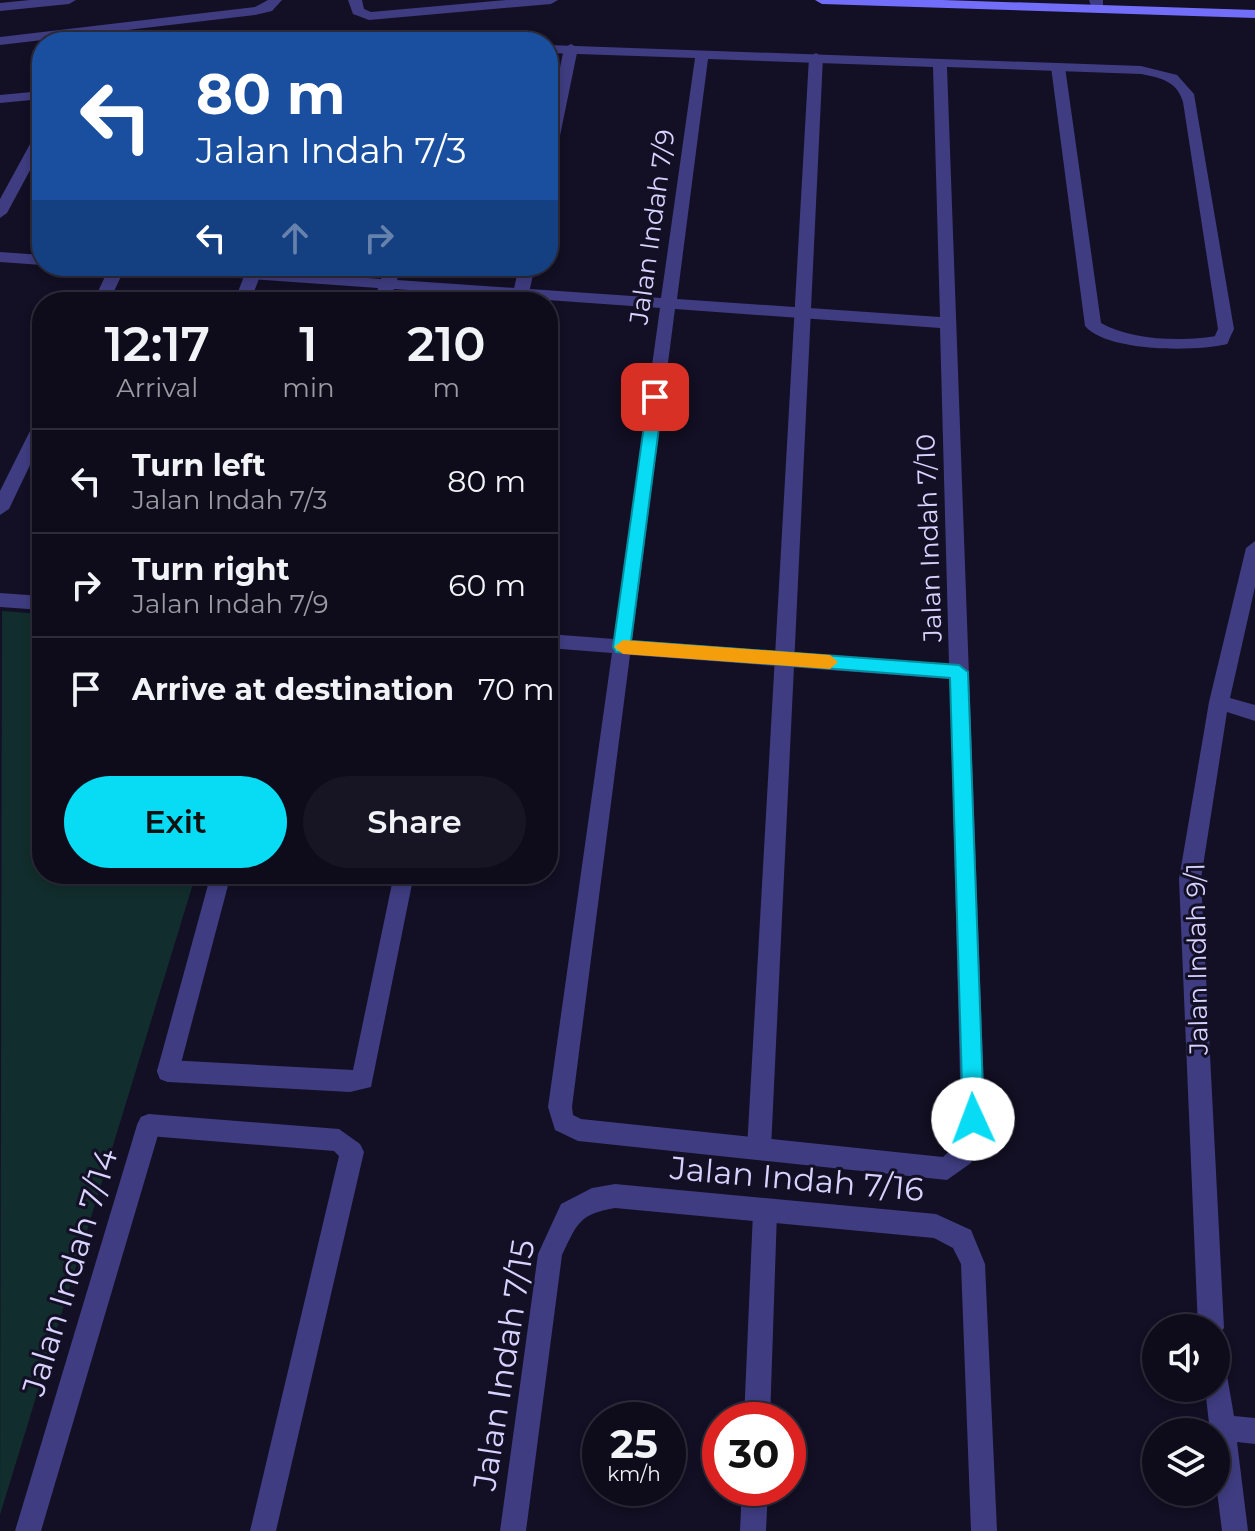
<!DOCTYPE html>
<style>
:root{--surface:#0e0b1b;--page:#171424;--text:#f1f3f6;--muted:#9b9ba3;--line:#2e2b3a;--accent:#08dbf4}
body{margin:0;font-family:Montserrat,sans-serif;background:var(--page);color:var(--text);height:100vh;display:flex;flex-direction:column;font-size:30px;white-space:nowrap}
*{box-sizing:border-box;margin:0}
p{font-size:26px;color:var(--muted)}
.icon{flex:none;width:44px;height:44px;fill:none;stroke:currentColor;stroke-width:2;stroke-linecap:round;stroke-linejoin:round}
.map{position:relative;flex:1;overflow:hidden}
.side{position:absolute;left:32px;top:292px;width:526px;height:592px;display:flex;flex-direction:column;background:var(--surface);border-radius:32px;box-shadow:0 4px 12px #0003,0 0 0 2px var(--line)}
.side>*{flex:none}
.guide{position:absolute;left:32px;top:32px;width:526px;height:244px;border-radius:32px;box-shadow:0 4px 12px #0003,0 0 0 2px var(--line);background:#1a4fa0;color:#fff;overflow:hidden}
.fabs{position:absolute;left:1142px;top:1314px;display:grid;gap:16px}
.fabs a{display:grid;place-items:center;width:88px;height:88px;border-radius:50%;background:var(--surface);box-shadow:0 4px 12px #0003,0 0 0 2px var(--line);font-size:40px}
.speed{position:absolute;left:582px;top:1402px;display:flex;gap:16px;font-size:40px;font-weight:700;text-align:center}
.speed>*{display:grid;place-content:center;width:104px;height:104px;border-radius:50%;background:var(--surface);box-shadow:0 4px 12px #0003,0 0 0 2px var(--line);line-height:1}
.speed small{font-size:20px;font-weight:400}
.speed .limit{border:12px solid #d22;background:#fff;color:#111}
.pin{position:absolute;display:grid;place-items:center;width:68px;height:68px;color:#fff;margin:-34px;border-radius:16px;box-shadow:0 4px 12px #0006}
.me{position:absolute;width:88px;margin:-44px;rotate:358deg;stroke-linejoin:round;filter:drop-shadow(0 0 6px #0008)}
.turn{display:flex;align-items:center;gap:28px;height:168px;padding:0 32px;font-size:36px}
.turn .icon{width:104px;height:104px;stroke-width:2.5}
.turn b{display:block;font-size:56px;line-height:68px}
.lanes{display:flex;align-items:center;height:76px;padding:0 32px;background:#0003;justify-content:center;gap:40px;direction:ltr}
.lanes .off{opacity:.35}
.eta{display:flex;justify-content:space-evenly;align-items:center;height:136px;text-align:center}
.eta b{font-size:48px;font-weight:600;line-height:56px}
.cta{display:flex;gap:16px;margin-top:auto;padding:16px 32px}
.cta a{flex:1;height:92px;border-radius:48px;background:var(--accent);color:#111;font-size:32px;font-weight:600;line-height:92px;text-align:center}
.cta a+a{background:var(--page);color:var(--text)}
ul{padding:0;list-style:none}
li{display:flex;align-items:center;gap:24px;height:104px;padding:0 32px;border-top:2px solid var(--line)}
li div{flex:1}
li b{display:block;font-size:30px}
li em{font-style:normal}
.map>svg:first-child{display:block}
</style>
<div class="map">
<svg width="1255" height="1531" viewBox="0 0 1255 1531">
<rect width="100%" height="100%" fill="#130f24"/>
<polygon fill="#122d2d" points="2,611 42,614 42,874 196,874 0,1515"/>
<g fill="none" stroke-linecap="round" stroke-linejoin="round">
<g fill="#3f3c81" fill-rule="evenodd">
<polygon points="30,0 76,0 69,4 0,11 0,3"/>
<polygon points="268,0 282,0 272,11 255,15 0,45 0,37 255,7"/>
<polygon points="348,0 362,0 364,9 371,12 506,0 558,0 551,4 369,20 353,14"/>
<polygon points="571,44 578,48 555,160 548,164 548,126 564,48"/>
<polygon points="816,53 823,57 771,1149 767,1157 759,1160 751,1157 747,1149 809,57"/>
<path d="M1058,63L1065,67L1101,323C1132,341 1186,342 1221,335L1229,340L1227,344C1195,352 1107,352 1085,326L1051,67Z"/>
<polygon points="42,131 42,148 7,213 0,218 0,199 35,135"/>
<polygon points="248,266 264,266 250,302 234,302"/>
<polygon points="519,266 535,266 527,302 511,302"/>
<polygon points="394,874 414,874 371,1087 350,1092 168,1082 160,1079 157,1071 160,1063 168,1060 353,1070"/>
<polygon points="149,1114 339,1129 360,1144 364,1152 276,1531 250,1531 339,1156 334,1151 149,1136 141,1133 137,1125 141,1117"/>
<polygon points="765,1200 774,1204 777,1212 770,1420 744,1420 753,1212 756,1204"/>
<polygon points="742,1488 768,1488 766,1531 740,1531"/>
</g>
<g fill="#3f3c81" fill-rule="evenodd">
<polygon points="1089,0 1103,0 1103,12 1093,12"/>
<path d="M548,45L1141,66L1177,75L1194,94L1234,329L1227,344L1221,345L1213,340L1218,329L1183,102C1177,81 1161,78 1141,74L947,67L985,1119L971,1163L947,1180L578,1141L555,1130L548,1107L612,653L548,648V634L614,639L660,308L394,289L390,302H374L378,288L124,270L109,302H93L110,266H200L381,279L385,266H401L397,280L661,298L695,58L548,53ZM708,59L933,67L940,317L677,299ZM675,309L940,328L949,664L632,640ZM630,655L950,679L961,1119L953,1148L943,1157L581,1119L573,1115L572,1107Z"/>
<polygon points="42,91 42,99 0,103 0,95"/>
<polygon points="0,252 42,255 42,265 0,262"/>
<polygon points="42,417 42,440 9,509 0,515 0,491 34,423"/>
<polygon points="1255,541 1255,587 1230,698 1255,705 1255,721 1227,712 1201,879 1224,1328 1216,1338 1216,1328 1198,1328 1179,879 1209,702 1246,548"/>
<polygon points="0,593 42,596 42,610 0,607"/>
<polygon points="211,874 231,874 179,1071 176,1079 168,1082 160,1079 157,1071"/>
<polygon points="149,1114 157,1117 161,1125 41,1531 15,1531 137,1125 141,1117"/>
<path d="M615,1184L936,1214L971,1230L985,1264L997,1531H971L961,1264L953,1248L934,1238L615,1208C579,1214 577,1224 562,1255L526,1531H500L538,1254L561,1204L592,1188Z"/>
<polygon points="1216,1360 1225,1364 1234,1416 1255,1418 1255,1444 1237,1442 1248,1531 1222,1531 1216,1483 1216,1432 1210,1432 1205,1388 1216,1388"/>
</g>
<polygon fill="#726efa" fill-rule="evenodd" points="815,0 943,0 1255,10 1255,18 822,4"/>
</g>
<polygon fill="#08dbf4" stroke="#058e9f" stroke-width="2" points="655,392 663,397 631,641 959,665 968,672 984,1119 981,1126 973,1129 966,1126 963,1119 950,678 616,652 613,647 648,397"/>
<polygon fill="#f59e0b" points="623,640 830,655 838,662 830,669 623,654 614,647"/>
<g text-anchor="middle" stroke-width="6" stroke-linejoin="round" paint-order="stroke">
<g font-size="26" fill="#d8d3fe" stroke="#130f24">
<text transform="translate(652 227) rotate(-82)" y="9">Jalan Indah 7/9</text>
<text transform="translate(929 538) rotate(-92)" y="9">Jalan Indah 7/10</text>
<text transform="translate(1197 959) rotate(-91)" y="9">Jalan Indah 9/1</text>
</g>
<g font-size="32" fill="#d8d3fe" stroke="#130f24">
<text transform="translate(797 1179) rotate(5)" y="11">Jalan Indah 7/16</text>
<text transform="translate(70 1272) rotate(-73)" y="11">Jalan Indah 7/14</text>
<text transform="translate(504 1365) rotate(-81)" y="11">Jalan Indah 7/15</text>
</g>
</g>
</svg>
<div class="fabs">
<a><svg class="icon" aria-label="sound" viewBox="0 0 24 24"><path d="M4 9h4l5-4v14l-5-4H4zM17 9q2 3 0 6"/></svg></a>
<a><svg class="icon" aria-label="layers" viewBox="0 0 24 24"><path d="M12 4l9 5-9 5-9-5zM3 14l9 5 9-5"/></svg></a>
</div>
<div class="speed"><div>25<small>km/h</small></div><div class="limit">30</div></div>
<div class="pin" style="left:655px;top:397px;background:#d93025"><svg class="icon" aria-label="arrive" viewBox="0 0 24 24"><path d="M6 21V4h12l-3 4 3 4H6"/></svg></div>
<svg class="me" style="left:973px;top:1119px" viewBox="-20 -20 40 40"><circle r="19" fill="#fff"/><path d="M0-13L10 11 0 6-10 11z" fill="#08dbf4"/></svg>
<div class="guide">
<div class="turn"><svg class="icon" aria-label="left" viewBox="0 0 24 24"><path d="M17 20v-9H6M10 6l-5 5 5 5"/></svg><div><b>80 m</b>Jalan Indah 7/3</div></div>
<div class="lanes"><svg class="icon" aria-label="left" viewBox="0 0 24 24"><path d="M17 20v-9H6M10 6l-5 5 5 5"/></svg><svg class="icon off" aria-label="ahead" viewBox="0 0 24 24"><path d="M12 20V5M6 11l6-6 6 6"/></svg><svg class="icon off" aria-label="right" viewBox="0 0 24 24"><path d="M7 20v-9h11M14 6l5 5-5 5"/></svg></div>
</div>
<section class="side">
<div class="eta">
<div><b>12:17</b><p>Arrival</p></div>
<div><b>1</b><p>min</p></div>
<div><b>210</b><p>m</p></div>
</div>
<ul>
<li><svg class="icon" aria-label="left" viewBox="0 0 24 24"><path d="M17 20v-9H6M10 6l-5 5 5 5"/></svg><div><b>Turn left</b><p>Jalan Indah 7/3</p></div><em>80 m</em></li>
<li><svg class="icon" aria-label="right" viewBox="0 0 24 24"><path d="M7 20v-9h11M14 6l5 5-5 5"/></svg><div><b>Turn right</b><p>Jalan Indah 7/9</p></div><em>60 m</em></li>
<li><svg class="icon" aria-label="arrive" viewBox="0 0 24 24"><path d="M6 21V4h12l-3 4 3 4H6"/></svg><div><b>Arrive at destination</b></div><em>70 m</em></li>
</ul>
<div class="cta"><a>Exit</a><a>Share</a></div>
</section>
</div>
